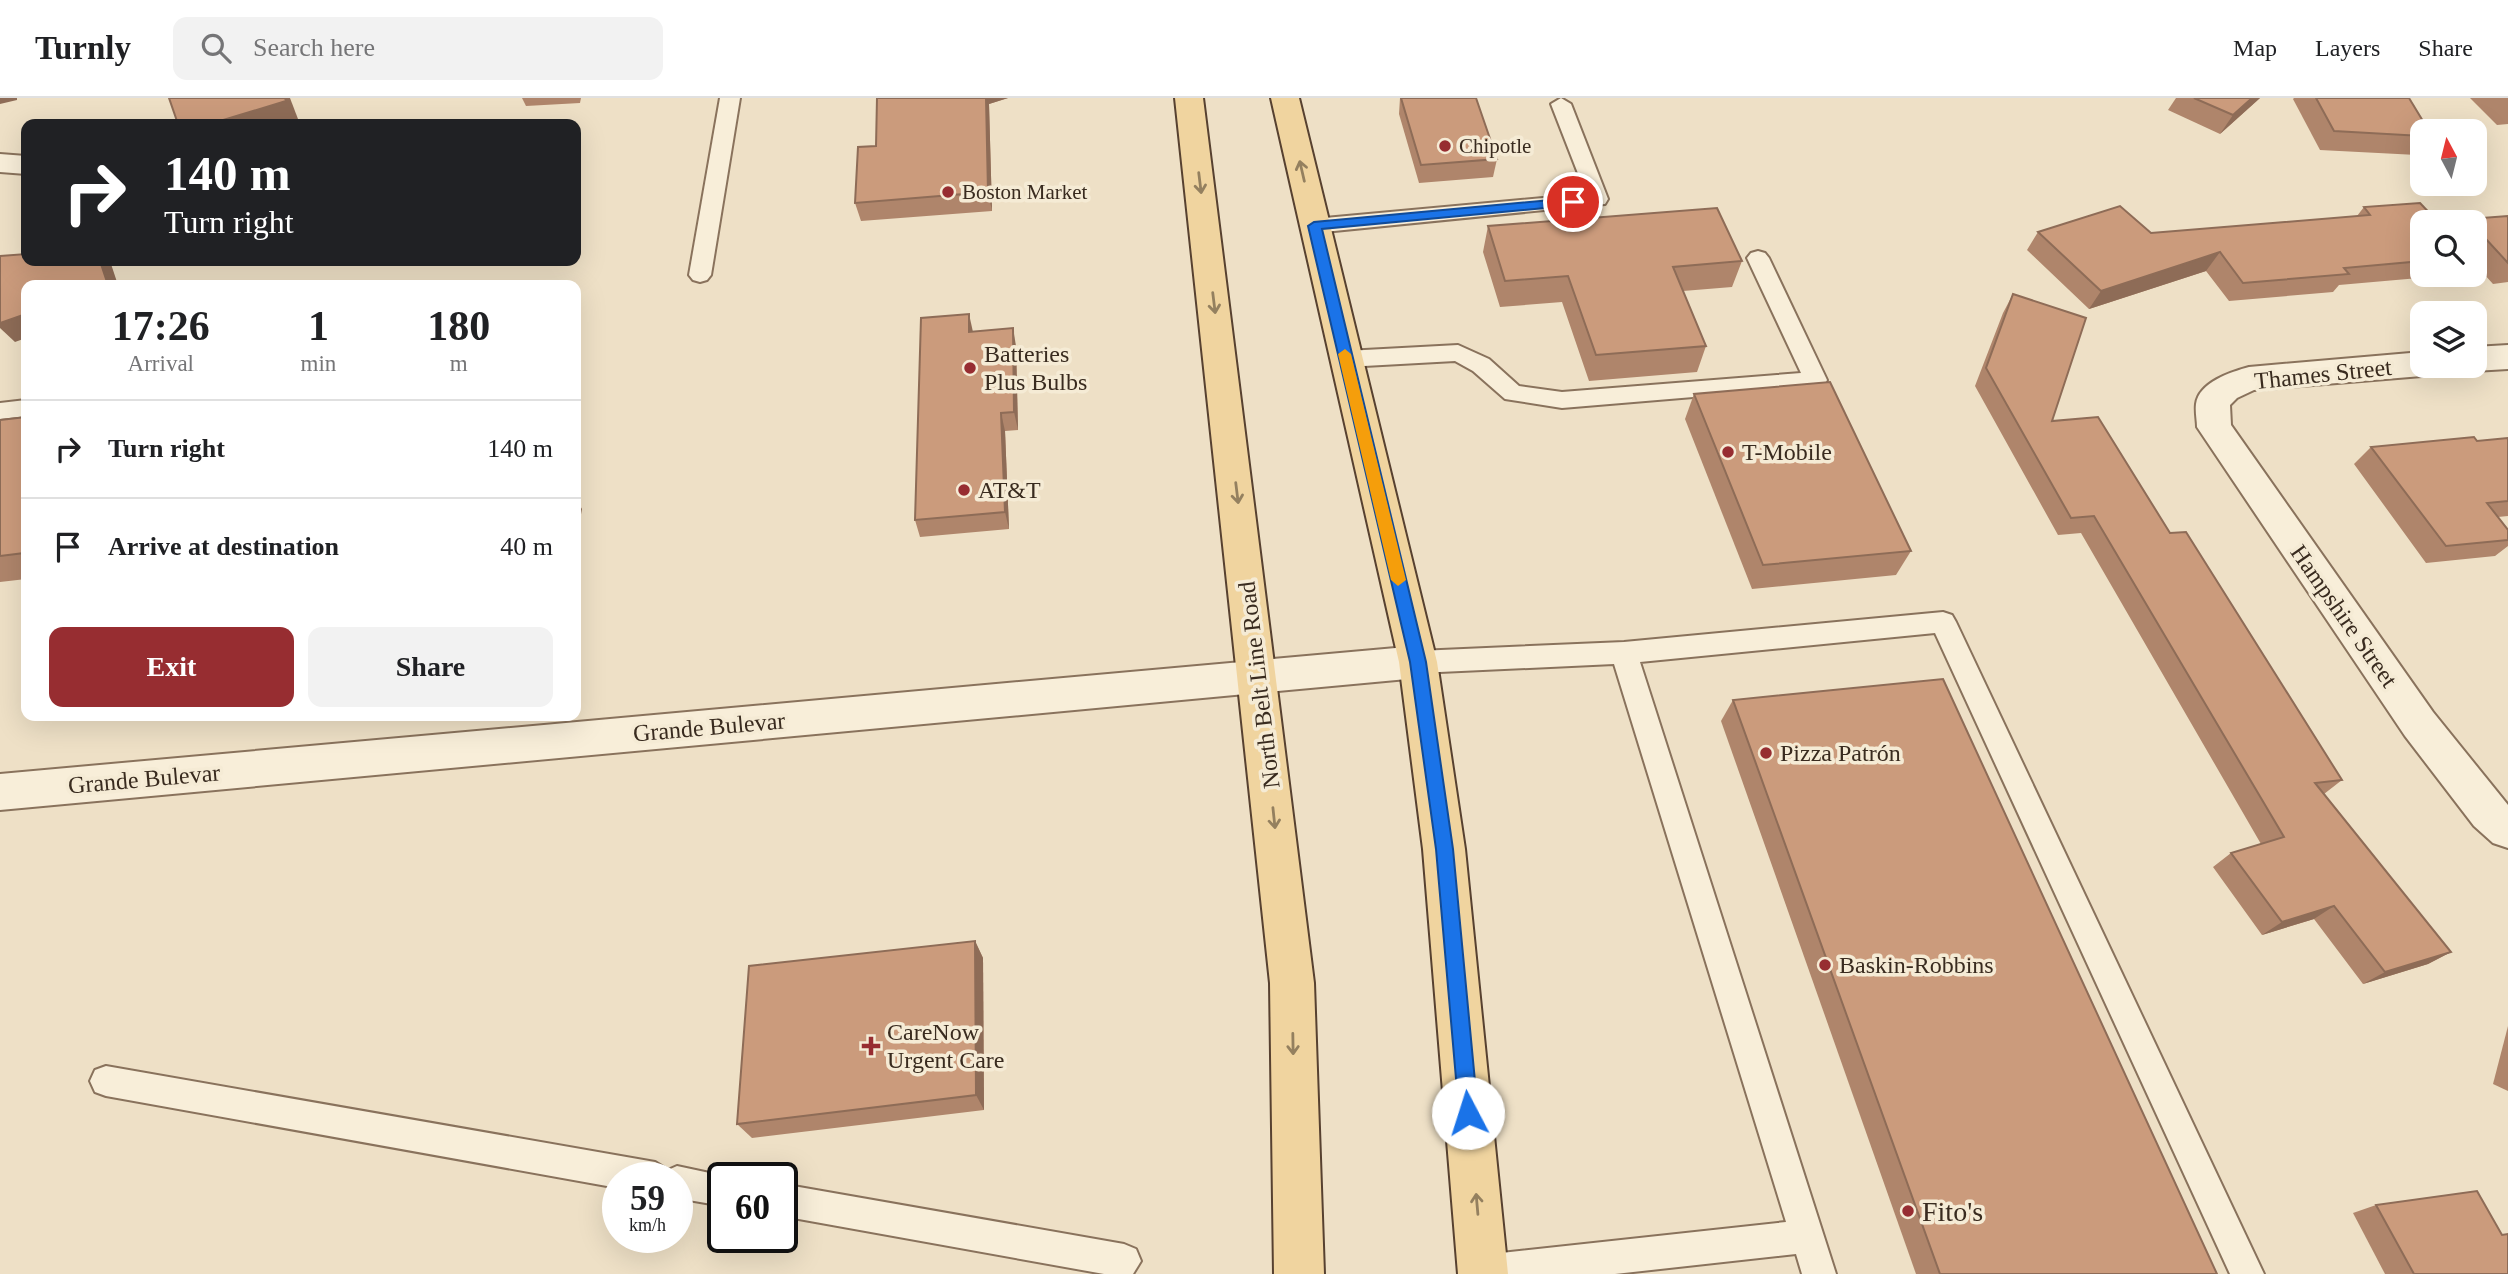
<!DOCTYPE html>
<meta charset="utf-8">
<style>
:root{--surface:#fff;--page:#f2f2f2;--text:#202124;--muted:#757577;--line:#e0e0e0;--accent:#972d31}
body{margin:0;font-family:Georgia,serif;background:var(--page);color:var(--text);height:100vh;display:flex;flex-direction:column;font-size:26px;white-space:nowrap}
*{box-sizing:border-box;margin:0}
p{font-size:23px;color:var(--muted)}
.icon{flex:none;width:38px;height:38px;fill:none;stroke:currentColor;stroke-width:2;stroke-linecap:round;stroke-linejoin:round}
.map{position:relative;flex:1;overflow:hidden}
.details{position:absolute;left:21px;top:182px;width:560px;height:441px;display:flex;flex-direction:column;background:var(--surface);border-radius:14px;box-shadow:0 7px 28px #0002}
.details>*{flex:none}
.hud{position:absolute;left:21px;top:21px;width:560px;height:147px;border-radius:14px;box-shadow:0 7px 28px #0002;background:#202124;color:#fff;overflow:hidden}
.needle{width:46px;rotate:353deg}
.controls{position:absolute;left:2410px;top:21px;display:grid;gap:14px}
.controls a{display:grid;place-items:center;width:77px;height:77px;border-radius:14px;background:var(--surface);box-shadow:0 7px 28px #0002;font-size:35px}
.speed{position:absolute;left:602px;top:1064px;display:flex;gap:14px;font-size:35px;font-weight:700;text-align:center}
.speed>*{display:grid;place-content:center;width:91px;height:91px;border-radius:50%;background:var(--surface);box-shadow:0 7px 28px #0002;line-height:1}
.speed small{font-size:18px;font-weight:400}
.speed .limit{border:4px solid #111;border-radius:10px;background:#fff;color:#111}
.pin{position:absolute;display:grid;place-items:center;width:60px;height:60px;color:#fff;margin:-30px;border:4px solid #fff;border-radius:50%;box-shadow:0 2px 7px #0007}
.me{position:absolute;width:77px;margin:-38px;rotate:355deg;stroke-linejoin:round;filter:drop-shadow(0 0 5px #0008)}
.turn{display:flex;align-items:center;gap:24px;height:147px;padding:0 28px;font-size:32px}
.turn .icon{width:91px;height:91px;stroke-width:2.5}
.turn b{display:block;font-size:49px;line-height:60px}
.eta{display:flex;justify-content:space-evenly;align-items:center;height:119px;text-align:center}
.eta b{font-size:42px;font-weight:700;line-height:49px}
.cta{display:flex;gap:14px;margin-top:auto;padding:14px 28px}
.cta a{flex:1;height:80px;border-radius:14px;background:var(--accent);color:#fff;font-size:28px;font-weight:700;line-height:80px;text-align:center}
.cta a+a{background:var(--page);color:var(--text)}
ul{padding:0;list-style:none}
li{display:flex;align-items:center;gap:21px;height:98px;padding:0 28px;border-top:2px solid var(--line)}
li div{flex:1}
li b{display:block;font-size:26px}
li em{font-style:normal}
header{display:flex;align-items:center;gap:42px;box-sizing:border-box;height:98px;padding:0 35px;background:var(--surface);border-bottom:2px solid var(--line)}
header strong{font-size:33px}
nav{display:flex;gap:38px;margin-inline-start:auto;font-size:24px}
.search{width:490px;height:63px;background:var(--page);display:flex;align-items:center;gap:18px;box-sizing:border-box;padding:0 24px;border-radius:14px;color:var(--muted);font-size:26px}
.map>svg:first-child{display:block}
</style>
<header>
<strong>Turnly</strong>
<div class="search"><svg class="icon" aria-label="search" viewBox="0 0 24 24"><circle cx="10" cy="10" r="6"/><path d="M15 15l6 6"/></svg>Search here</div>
<nav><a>Map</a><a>Layers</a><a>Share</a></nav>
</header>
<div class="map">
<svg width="2508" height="1176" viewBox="0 0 2508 1176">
<rect width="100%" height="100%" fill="#eee0c6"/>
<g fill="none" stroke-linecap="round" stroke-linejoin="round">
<g stroke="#89725c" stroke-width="4">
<g id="lane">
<polygon points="720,0 740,0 711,177 707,182 700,184 693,182 689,177"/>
<polygon points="1561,0 1571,6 1608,101 1605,106 1314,135 1307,133 1304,128 1307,123 1314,121 1586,96 1551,6"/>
<polygon points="1758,153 1765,155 1769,160 1827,282 1824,288 1562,310 1505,301 1473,273 1455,263 1346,269 1338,267 1335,261 1338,255 1346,253 1458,247 1489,261 1519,288 1562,294 1801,275 1747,160 1751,155"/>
<polygon points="26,302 26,318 0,321 0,305"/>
<polygon points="1943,514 1952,517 1956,524 2264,1176 2230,1176 1935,535 1640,564 1836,1176 1802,1176 1796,1156 1615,1176 1467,1176 1471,1162 1483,1157 1786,1124 1614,566 1418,575 1409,572 1405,564 1409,556 1418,553 1624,544"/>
<polygon points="106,968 655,1064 668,1072 677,1068 733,1080 723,1080 723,1108 677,1100 677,1080 618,1080 618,1090 106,998 95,994 90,983 95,972"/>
<polygon points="782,1086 1124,1146 1136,1151 1141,1163 1133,1176 1104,1176 782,1118"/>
</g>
</g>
<g stroke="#89725c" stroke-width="4">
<g id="street">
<polygon points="0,56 26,58 26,76 0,74"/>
<polygon points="2508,247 2508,271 2474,273 2462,268 2474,268 2474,249"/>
<path d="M2422,254V268H2437L2434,274L2422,278L2254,292L2237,300L2230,307L2231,327L2433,614L2508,707V750L2493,745L2474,728L2405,638L2197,329C2197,322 2195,314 2196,306C2199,284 2231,274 2249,269Z"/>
<polygon points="1418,548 1431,553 1437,564 1431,575 1418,580 0,712 0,676"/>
</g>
</g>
<g stroke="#574130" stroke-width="4">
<g id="primary">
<polygon points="1175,0 1203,0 1314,885 1324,1176 1274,1176 1270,885"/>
<polygon points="1271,0 1299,0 1437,564 1465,751 1508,1176 1458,1176 1423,751 1399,564"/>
</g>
</g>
<use href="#lane" fill="#f8eed9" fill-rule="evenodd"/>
<use href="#street" fill="#f8eed9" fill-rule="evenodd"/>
<use href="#primary" fill="#f0d49f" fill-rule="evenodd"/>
</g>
<g fill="#af856b">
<polygon points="522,0 581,0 580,5 526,8"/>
<polygon points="877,0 1008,0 989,6 992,113 861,123 855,105 876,48"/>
<polygon points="1400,0 1476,0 1497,61 1493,79 1419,85 1399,16"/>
<polygon points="2176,0 2260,0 2220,36 2168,12"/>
<polygon points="2294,0 2409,0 2422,33 2422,50 2417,57 2320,52 2293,1"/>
<polygon points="2470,0 2508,0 2508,26 2497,27"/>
<polygon points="2364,109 2422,124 2422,177 2453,177 2339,187 2333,194 2229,203 2206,173 2089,211 2027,152 2038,134 2151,135 2357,118"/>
<polygon points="2508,118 2508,184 2493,186 2474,165 2474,124 2466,124 2468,121"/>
<polygon points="1488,128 1742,163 1732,189 1683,193 1706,248 1697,274 1589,283 1562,204 1500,209 1483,154"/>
<polygon points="2013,196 2052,323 2170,435 2342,682 2324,696 2451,854 2428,866 2363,886 2314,821 2262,837 2213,769 2231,755 2261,746 2081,435 2058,437 1975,288 2003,215"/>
<polygon points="973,234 1016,248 1018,332 1005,333 1009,431 920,439 915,422"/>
<polygon points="1694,296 1911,453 1896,477 1752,491 1685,321"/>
<polygon points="26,319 26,481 0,484 0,322"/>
<polygon points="2508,340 2508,418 2498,419 2508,432 2508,448 2495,458 2426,465 2354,366 2371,349 2477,343"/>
<polygon points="1733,602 2217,1176 1916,1176 1721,623"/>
<polygon points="975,843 983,860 984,1012 752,1040 737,1026"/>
<polygon points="2508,928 2508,993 2493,986"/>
<polygon points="2376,1107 2502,1137 2508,1176 2385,1176 2353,1115"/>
</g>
<g fill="#8e6c57">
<polygon points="0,0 17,0 17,2 0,6"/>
<polygon points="285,0 290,0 298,21 282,26 210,26"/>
<polygon points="986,0 1008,0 989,6 992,113 988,94"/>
<polygon points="2252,0 2260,0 2220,36 2233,17"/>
<polygon points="2220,154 2206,173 2089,211 2101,193"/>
<polygon points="100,163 110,163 118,187 108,187"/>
<polygon points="26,216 26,240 15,244 0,230 0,225"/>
<polygon points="969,216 973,234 969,234"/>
<polygon points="1013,230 1016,248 1018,332 1014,314"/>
<polygon points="1001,315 1005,333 1009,431 1005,414"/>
<polygon points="576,401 582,411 576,442"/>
<polygon points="2334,808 2314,821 2262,837 2282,824"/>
<polygon points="975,843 983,860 984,1012 976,997"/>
<polygon points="2451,854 2428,866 2363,886 2385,874"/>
</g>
<g fill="#cb9b7c" stroke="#8e6c57" stroke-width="2">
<polygon points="169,0 285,0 286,3 210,26 178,26"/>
<polygon points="877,0 986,0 988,94 855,105 858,49 876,48"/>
<polygon points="1401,0 1476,0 1497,61 1421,67"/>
<polygon points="2194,0 2252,0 2233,17"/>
<polygon points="2316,0 2409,0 2429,33 2422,33 2422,38 2334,33"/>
<polygon points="2420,105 2438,124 2422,124 2422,163 2344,170 2349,176 2243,185 2220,154 2101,193 2038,134 2120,108 2151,135 2370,117 2364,109"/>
<polygon points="1717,110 1742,163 1673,169 1706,248 1596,257 1568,178 1505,183 1488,128"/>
<polygon points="2508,118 2508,165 2474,128 2474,124 2471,124 2468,121"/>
<polygon points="26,156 26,163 100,163 108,187 26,187 26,216 0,225 0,158"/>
<polygon points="2013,196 2086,220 2052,323 2098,319 2170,435 2186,434 2342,682 2315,685 2451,854 2385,874 2334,808 2282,824 2231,755 2284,739 2094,418 2071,420 1986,270"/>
<polygon points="969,216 969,234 1013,230 1014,314 1001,315 1005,414 915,422 921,220"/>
<polygon points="1830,284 1911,453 1763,467 1694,296"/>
<polygon points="26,319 26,449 24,455 0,458 0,322"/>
<polygon points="2474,339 2477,343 2508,340 2508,403 2487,405 2508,432 2508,442 2446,448 2371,349"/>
<polygon points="1943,581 2217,1176 1940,1176 1733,602"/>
<polygon points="975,843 976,997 737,1026 749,868"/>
<polygon points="2477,1093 2502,1137 2508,1136 2508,1176 2414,1176 2376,1107"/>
</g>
<defs><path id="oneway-shaft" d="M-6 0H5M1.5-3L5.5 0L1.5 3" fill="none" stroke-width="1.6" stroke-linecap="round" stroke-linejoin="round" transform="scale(1.75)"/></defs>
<g stroke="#94805f">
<use href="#oneway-shaft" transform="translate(1302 73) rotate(-103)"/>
<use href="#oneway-shaft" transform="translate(1200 85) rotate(83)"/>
<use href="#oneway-shaft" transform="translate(1214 205) rotate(83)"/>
<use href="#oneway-shaft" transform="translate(1237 395) rotate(83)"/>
<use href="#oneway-shaft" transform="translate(1274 720) rotate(84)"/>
<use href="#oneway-shaft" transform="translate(1293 946) rotate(89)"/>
<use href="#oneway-shaft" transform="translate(1477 1106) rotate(-95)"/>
</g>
<polygon fill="#1a73e8" stroke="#114b97" stroke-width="2" points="1573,100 1577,101 1577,107 1322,131 1426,564 1453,751 1478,1015 1475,1022 1468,1025 1462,1022 1459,1015 1436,751 1410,564 1308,128 1314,124"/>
<polygon fill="#f59e0b" points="1345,251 1351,256 1406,482 1398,488 1391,482 1338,256"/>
<g fill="#972d31" stroke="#f5ebd5" stroke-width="2.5">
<circle cx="1445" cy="48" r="7"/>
<circle cx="948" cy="94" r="7"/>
<circle cx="970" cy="270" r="7"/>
<circle cx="1728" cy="354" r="7"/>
<circle cx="964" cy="392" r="7"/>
<circle cx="1766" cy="655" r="7"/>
<circle cx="1825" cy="867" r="7"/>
<path d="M867.5 937.5h7v7h7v7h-7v7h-7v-7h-7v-7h7z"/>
<circle cx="1908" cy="1113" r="7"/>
</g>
<g text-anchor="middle" stroke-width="7" stroke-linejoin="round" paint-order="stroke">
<g font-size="21" fill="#392b1f" stroke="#f5ebd5" text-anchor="start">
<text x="1459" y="55">Chipotle</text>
<text x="962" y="101">Boston Market</text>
</g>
<g font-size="24" fill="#392b1f" stroke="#f5ebd5" text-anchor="start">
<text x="984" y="264">Batteries<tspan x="984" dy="28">Plus Bulbs</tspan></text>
<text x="1742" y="362">T-Mobile</text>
<text x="978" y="400">AT&amp;T</text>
<text x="1780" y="663">Pizza Patrón</text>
<text x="1839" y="875">Baskin-Robbins</text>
<text x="887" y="942">CareNow<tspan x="887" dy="28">Urgent Care</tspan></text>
</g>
<g font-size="24" fill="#392b1f" stroke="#f5ebd5">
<text transform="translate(2323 276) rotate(-6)" y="8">Thames Street</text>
<text transform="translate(2344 518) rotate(55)" y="8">Hampshire Street</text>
<text transform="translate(1259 587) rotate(-97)" y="8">North Belt Line Road</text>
<text transform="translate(709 629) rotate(-5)" y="8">Grande Bulevar</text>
<text transform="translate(144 681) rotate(-5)" y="8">Grande Bulevar</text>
</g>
<g font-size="28" fill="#392b1f" stroke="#f5ebd5" text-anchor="start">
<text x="1922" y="1123">Fito's</text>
</g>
</g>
</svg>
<div class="controls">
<a><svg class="needle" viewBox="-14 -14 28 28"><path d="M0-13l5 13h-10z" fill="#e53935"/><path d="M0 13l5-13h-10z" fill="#757577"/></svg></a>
<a><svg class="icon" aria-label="search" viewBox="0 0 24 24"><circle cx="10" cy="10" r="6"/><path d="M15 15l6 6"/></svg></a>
<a><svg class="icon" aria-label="layers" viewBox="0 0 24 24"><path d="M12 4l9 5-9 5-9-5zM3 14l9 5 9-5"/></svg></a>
</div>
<div class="speed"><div>59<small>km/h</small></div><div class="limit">60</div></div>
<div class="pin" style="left:1573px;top:104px;background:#d93025"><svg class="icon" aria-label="arrive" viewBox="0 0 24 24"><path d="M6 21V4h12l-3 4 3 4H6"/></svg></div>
<svg class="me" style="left:1468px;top:1015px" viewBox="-20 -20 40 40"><circle r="19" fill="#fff"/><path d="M0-13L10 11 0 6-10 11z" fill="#1a73e8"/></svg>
<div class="hud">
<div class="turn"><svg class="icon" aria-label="right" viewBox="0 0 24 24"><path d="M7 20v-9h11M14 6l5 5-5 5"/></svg><div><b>140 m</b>Turn right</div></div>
</div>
<section class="details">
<div class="eta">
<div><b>17:26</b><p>Arrival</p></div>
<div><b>1</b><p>min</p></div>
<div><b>180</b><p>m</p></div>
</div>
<ul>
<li><svg class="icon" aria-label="right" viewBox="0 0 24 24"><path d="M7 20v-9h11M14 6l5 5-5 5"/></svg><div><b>Turn right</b></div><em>140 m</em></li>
<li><svg class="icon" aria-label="arrive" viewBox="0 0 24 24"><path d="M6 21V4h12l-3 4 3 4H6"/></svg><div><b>Arrive at destination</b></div><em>40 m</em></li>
</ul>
<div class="cta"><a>Exit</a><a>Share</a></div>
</section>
</div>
